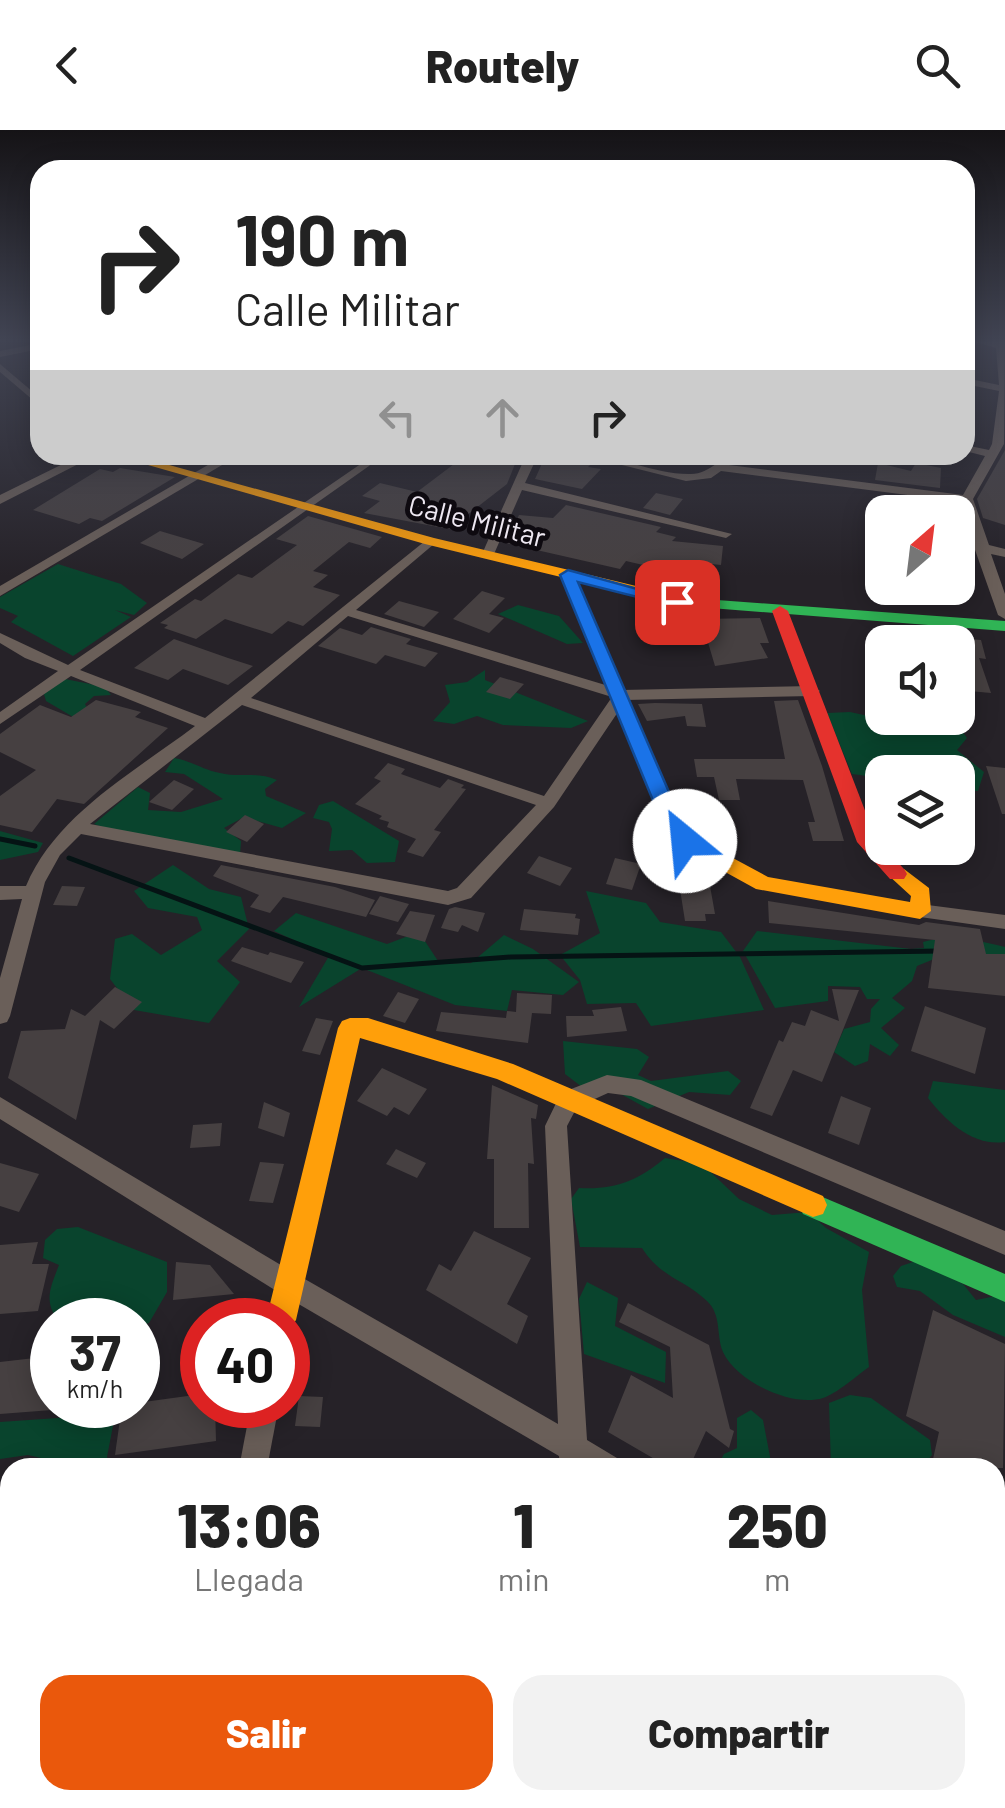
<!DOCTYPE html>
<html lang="es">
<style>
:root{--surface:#fff;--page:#f2f2f2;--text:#222;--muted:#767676;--accent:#ea580c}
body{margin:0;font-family:Barlow,sans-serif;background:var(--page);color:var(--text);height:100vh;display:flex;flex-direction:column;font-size:38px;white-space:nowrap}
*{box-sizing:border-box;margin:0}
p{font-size:32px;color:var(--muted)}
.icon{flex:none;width:55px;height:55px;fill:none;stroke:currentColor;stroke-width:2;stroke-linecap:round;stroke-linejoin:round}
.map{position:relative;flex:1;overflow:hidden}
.sheet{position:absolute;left:0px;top:1328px;width:1005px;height:352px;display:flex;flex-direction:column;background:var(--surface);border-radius:30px 30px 0 0;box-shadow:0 5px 25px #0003}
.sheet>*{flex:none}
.hud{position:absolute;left:30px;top:30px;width:945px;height:305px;border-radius:30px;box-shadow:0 5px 25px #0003;background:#fff;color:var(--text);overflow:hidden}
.needle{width:65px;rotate:28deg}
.buttons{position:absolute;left:865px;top:365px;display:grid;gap:20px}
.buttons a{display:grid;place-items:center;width:110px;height:110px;border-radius:20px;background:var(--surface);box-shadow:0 5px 25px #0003;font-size:50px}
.speed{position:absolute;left:30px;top:1168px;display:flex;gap:20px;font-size:50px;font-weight:700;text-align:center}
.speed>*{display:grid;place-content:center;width:130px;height:130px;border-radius:50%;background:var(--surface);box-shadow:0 5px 25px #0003;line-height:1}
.speed small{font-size:25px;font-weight:400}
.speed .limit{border:15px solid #d22;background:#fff;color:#111}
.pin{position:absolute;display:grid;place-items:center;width:85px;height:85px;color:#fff;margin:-42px;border-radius:20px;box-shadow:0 5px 15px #0006}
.me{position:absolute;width:110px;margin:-55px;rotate:332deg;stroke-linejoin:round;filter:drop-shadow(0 0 8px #0008)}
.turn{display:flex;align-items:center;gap:35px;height:210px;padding:0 40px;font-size:45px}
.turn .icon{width:130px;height:130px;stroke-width:2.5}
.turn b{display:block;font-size:70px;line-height:85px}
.lanes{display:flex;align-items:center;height:95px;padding:0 40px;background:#0003;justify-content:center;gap:50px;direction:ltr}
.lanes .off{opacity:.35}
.eta{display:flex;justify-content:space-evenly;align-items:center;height:170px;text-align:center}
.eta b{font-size:60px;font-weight:800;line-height:70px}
.primary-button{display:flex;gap:20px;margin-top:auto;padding:20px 40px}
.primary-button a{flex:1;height:115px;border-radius:30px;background:var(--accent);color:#fff;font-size:40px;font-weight:800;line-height:115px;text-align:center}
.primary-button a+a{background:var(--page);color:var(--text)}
header{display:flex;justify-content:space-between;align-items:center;height:130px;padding:0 40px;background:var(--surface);font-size:45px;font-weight:800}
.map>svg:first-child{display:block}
</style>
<header><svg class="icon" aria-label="back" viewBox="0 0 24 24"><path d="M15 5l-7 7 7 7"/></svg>Routely<svg class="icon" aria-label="search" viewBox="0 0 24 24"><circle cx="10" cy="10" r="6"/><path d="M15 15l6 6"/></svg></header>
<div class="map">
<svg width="1005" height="1678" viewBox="0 0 1005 1678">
<rect width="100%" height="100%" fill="#262228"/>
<g fill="#09442d">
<polygon points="58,434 121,454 147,473 134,485 115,480 131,487 73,526 11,492 18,486 0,478 0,467"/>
<polygon points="518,475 559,486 583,513 567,514 498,484"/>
<polygon points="485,540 485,550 588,591 571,598 503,595 477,586 454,594 433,591 450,572 445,555 467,552"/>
<polygon points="65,549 105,557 111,565 94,566 85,574 91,586 80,591 46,571 44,564"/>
<path d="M850,582L901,593L907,588C933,588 952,584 967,608L957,620L984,642L978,661L958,660V642H882V648L852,644L827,583Z"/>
<path d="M174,628C192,631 203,640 220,643C239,648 256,641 277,650L265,659L266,666L306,683L282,698L244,687L224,698L241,711L240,725L134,708L94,694L138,657L150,663L148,680L181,682L223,669L184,644L165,642Z"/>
<polygon points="333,671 399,711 395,732 367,733 352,720 329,721 332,699 329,692 313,688 319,675"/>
<polygon points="0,701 43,713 38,722 0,730"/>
<polygon points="173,735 209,759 241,767 249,799 217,831 240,852 209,893 134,880 110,849 115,809 132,804 161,825 202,800 197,787 148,778 134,761"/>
<polygon points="586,761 646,773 660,792 721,802 740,827 764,880 651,896 636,873 587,874 580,850 560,825 600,803"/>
<polygon points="296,783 387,814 419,802 440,834 471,833 504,805 533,819 579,852 563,865 512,860 507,881 455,875 362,838 299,877 329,826 274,801"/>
<path d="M757,801L911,819L924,818L923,812C951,804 977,810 1005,817V829L939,827L917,836L912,851L892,868L905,878L881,898L899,915L890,926L870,914L868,931L855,936L834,922L844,899L870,892L871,879L880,869H867L860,857L828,856V871L775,878L743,821Z"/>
<polygon points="563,911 637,919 649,927 638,945 651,951 728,941 741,951 730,965 689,962 648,979 608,957 582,957 565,944"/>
<path d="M933,951L1005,960V1012C973,1017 946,991 928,968Z"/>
<path d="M665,1028L702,1034L739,1069L772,1085L808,1082L826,1098L869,1122L862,1160L869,1237C856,1246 838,1263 823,1268C792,1278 736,1251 723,1222C716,1206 722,1185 707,1171C684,1149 661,1148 642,1118L580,1117L571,1069L579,1058C614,1060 638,1051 665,1028Z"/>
<path d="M78,1097L167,1132V1162L149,1193L138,1196V1190H58C43,1171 51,1156 59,1135L43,1128L45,1110L57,1099Z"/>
<polygon points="916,1131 963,1154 976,1170 996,1166 1005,1171 1005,1207 953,1185 920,1161 897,1157 893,1146 901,1136"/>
<polygon points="587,1152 618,1168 615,1196 666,1222 665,1253 584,1224 579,1169"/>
<polygon points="850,1265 871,1268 930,1310 932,1325 922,1337 831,1337 829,1273"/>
<polygon points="85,1275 117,1275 107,1327 112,1337 53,1337 54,1331 28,1325 0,1329 0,1292 72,1287"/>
<polygon points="751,1280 763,1290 772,1337 717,1337 724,1324 737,1318 737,1288"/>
<polygon points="10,1591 10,1670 155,1670 154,1678 0,1678 0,1596"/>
</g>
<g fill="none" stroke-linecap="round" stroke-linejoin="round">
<g stroke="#051314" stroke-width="5">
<polyline points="0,709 35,716"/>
<polyline points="69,728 362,838 511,827 942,821"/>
</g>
</g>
<g fill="#464041">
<polygon points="1005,320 1005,395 983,388 977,369"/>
<polygon points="466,325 515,334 507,354 449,399 364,383 380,371 362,366 380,353 417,362"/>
<polygon points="559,325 593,332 588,337 601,339 582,359 535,349 544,329 553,331"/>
<polygon points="878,333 911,341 916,333 941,338 940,358 875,350"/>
<polygon points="120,338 175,347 102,391 90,388 79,394 33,380 100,339 113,342"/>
<polygon points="656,363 683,369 670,385 643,378"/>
<polygon points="566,375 661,397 656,402 676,407 672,411 723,416 721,435 681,431 673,442 626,431 620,439 506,413 519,385 553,388"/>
<polygon points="308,386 382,407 370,418 349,412 313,441 328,445 313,457 340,465 303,496 288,491 272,504 225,489 196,509 164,498 168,495 160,493 195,469 201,471 238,444 252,448 297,415 276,409"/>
<polygon points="160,401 204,414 182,429 140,413"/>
<polygon points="482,461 505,468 489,484 504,488 489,503 453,489"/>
<polygon points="399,471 439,482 424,497 384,484"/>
<polygon points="760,488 769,513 760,513 768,528 715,536 701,489"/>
<polygon points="371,497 411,509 406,514 438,523 425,537 385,525 376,534 318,516 340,498 362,505"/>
<polygon points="948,507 981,510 986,529 979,528 991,563 958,560 958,512 950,512"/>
<polygon points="174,509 228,528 253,536 228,555 183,539 168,550 134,538"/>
<polygon points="500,547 524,554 510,569 486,562"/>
<polygon points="96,570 141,582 135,587 168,598 84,674 57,669 32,702 0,695 0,666 36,640 0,622 0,604 40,575 71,587"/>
<polygon points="798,570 822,636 844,711 813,711 808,692 815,692 803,650 736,649 740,670 719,670 714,647 697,647 694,629 785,629 774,571"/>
<polygon points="655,573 702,574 706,597 687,596 685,586 647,591 638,574"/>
<polygon points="388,633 405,639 401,644 440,658 448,649 464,655 461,658 466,659 434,700 441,702 423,727 407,722 416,709 387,697 389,692 379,689 382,686 355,674 381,651 374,648"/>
<polygon points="986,636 1005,638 1005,684 1002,684"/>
<polygon points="174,650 194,659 172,680 149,672"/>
<polygon points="245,685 264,694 247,712 226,702"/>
<polygon points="539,726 572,738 560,756 527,743"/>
<polygon points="675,727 686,727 707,739 715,784 705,784 706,791 685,791"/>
<polygon points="615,728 641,734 632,760 606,754"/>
<polygon points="221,735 335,757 375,770 366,787 283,767 270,783 250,777 259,765 213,746"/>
<polygon points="62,756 85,757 77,776 53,775"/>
<polygon points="380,766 409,774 398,792 369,784"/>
<polygon points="768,771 919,795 926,792 980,799 986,824 1005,824 1005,866 928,858 935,810 769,793"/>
<polygon points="455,777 485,783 478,802 462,795 458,802 441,798 449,779"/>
<polygon points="524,779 576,784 575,788 580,789 578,805 520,800"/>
<polygon points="410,781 435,785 425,812 396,804"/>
<polygon points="242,817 268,825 270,822 304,832 291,853 231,831"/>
<polygon points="115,857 142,872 114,899 100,890 76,990 8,948 21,901 65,899 71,879 85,886"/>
<polygon points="832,859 859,860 822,952 793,940 772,986 750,978 779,910 783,912 792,892 805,896 811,880 839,891"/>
<polygon points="398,862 419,869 405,893 383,886"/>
<polygon points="517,863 552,865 551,884 532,883 528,913 436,901 441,882 506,888 507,881 516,882"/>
<polygon points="925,876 986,898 975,944 911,921"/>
<polygon points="621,877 627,901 567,907 566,886 594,886 592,880"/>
<polygon points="316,888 333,891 320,925 302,921"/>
<polygon points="382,938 427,959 409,985 394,977 387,986 357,971"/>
<polygon points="492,955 538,975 536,989 531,988 534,1034 528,1033 529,1098 494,1098 494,1029 487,1029"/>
<polygon points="841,966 871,978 859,1015 828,1003"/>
<polygon points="264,972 290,983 284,1007 258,998"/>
<polygon points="222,993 220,1016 190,1018 193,995"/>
<polygon points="396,1019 426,1033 417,1048 386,1034"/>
<polygon points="260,1032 284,1034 273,1073 249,1071"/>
<polygon points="0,1033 39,1044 19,1082 0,1076"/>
<polygon points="474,1101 531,1128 507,1174 528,1186 517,1214 426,1160 439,1134 451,1141"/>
<polygon points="38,1112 32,1134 49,1134 38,1181 0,1184 0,1115"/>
<polygon points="176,1132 210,1135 234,1164 173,1170"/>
<polygon points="628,1173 709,1215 730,1299 734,1301 729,1318 706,1301 689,1338 670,1338 608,1302 631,1245 673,1268 670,1217 619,1192"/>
<polygon points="933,1180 1005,1214 1003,1338 931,1338 939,1302 906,1286"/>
<polygon points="52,1226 52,1280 0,1284 0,1232"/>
<polygon points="202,1264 202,1275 215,1275 216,1311 115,1325 122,1275"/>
<polygon points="299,1266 323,1267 320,1297 295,1296"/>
</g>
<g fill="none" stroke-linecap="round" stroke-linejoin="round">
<g fill="#6a5f59" fill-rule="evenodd">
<path d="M972,211H1005L1004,314L973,369L989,415L1005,419V427L991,424L1005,464V489L998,485L974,417L962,372L721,341L711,348L686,351L582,325C619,325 655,345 691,344C711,344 720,325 740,325L729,335L963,365L985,326L965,321V315L989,320L992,314L999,261L965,254V248L999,255L996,218Z"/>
<polygon points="40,213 40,219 0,227 0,221"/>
<polygon points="0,234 40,268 40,276 0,242"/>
<polygon points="81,325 96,325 0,374 0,365"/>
<polygon points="225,325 239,325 0,466 0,456"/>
<polygon points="526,325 538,325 525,353 732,404 726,408 522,360 494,424 483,427 482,424"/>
<path d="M365,331L371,334L369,336L80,540L205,588L430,407L436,411L434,414L356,480L622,560L812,556L820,561L812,566L626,570L554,677L471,768L448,775L81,704L60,725L45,752L10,886L7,892L0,894V848L22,769L0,770V756H26C56,684 136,641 195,596L71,546L0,594V582L58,541L25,528L0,513V503L68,535ZM348,486L612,567L544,666L251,568ZM242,575L536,675L457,758L448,761L90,694Z"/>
<polygon points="920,774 1005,785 1005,799 913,786 910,781"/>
<polygon points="607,945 641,950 1005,1101 1005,1125 631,966 608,963 577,977 567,996 587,1310 617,1328 621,1338 560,1338 559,1326 278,1162 0,989 0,967 296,1144 558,1294 545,996 561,963"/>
<polygon points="251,1275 279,1275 267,1338 239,1338"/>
<polygon points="10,1530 10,1562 0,1563 0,1531"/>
<polygon points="995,1544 1005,1548 1005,1582 995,1578"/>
<polygon points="178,1670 212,1670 211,1678 177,1678"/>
<polygon points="620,1670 654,1670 656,1678 622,1678"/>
</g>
<g fill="#30b455" fill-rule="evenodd">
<polygon points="690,468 1005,491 1005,501 685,476 685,470"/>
<polygon points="813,1063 1005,1144 1005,1172 803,1084 799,1075 803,1066"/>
</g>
<g fill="#ff9f0a" fill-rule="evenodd">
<polygon points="113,325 133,325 434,408 695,470 695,476 690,478 578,451 685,699 692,706 768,747 910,772 911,766 887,744 890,739 904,739 929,758 931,781 920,789 756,759 678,716 666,702 561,447 425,414"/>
<polygon points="350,888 368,888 513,934 823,1066 827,1075 823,1084 813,1087 497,949 360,908 296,1190 288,1202 288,1190 266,1190 338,898 342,891"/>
</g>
<polygon fill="#e5322d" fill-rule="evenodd" points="780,476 788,481 876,709 904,739 907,744 904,749 890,749 857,712 772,481"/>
</g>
<linearGradient id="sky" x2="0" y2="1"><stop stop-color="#151316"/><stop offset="0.47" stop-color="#414453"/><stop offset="1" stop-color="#414453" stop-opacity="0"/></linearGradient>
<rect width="1005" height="446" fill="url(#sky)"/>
<polygon fill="#1a73e8" stroke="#114b97" stroke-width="2.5" points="568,440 685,472 677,477 578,452 685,699 695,711 692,716 678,716 666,702 560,445"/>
<g text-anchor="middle" stroke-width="10" stroke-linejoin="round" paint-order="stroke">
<g font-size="28" fill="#eee8f2" stroke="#0e0a10">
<text transform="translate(477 391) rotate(14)" y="10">Calle Militar</text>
</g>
</g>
</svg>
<div class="buttons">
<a><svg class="needle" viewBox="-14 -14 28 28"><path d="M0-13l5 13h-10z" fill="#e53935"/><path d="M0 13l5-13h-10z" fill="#767676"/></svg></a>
<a><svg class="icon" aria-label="sound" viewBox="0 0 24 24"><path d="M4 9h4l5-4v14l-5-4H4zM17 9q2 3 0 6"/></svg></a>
<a><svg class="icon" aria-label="layers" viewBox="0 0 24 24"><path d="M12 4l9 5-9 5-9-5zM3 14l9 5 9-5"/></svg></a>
</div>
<div class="speed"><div>37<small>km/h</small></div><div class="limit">40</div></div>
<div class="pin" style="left:677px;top:472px;background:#d93025"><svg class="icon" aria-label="arrive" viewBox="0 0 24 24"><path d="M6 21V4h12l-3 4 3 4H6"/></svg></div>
<svg class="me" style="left:685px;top:711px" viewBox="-20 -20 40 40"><circle r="19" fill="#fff"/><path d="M0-13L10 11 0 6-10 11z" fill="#1a73e8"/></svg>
<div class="hud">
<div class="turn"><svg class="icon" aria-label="right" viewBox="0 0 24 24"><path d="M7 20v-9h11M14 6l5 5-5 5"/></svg><div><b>190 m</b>Calle Militar</div></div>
<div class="lanes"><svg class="icon off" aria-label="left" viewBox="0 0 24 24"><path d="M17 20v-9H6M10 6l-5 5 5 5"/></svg><svg class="icon off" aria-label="ahead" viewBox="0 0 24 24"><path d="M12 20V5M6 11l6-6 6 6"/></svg><svg class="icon" aria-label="right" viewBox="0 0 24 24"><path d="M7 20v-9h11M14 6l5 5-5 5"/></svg></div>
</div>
<section class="sheet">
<div class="eta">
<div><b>13:06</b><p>Llegada</p></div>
<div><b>1</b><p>min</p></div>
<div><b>250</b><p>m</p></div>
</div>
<div class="primary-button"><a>Salir</a><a>Compartir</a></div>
</section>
</div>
